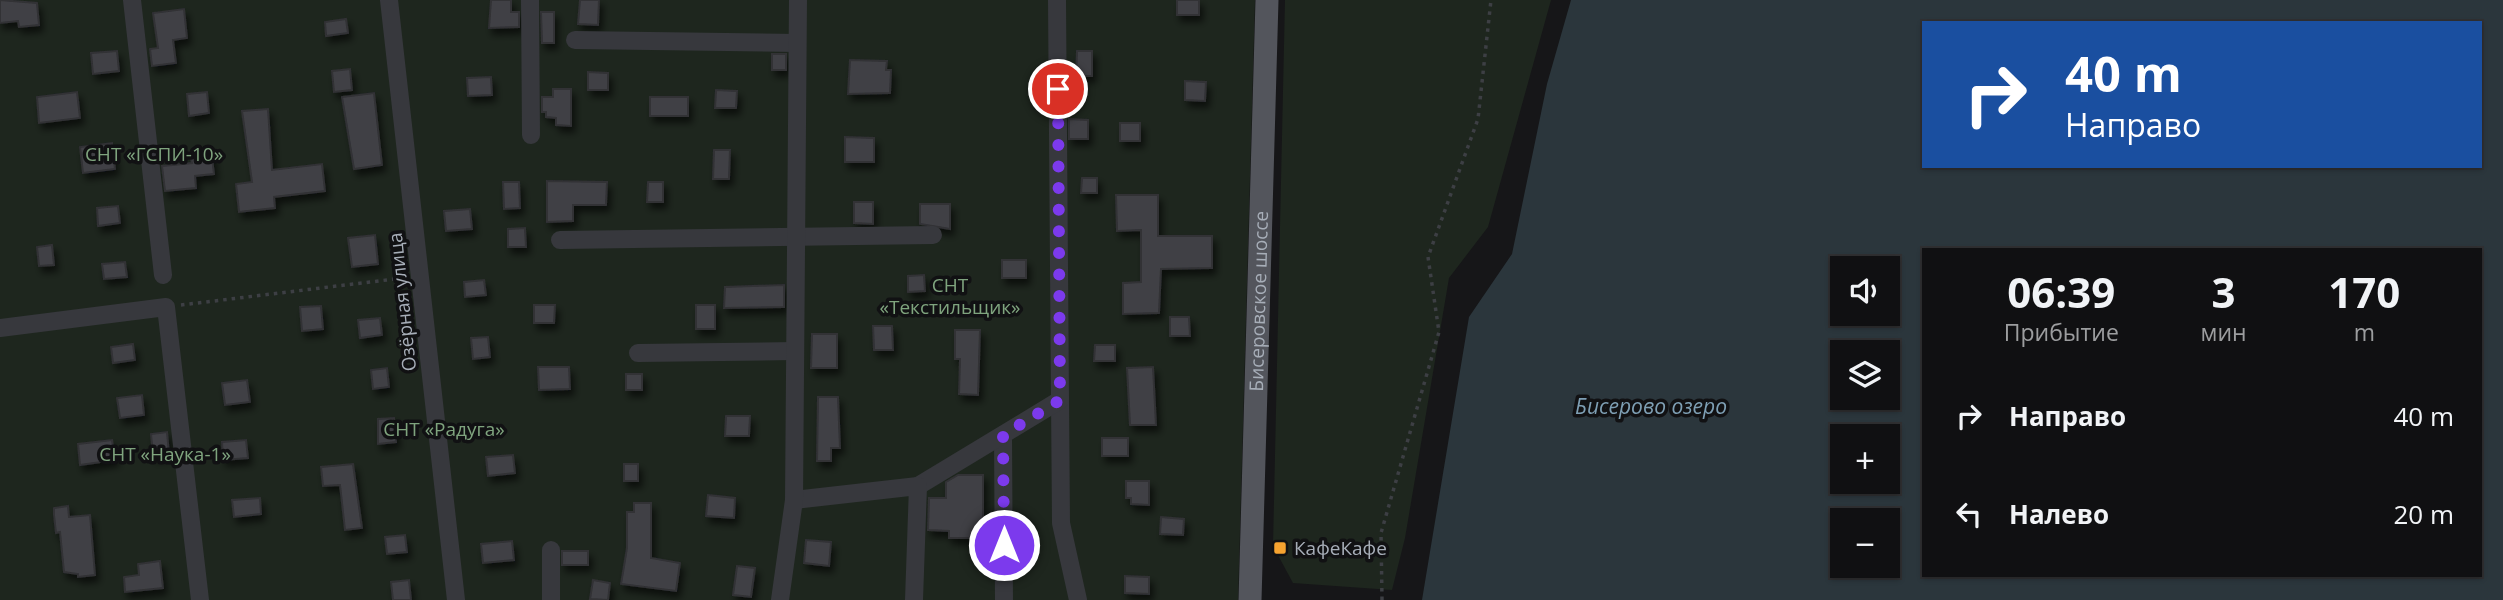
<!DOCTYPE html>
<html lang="ru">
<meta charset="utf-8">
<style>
:root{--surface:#101012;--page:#19191b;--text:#f1f3f6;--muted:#9c9d9f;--line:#303032}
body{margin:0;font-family:"Open Sans",sans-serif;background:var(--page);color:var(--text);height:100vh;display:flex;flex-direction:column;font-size:26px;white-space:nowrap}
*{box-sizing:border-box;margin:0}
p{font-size:23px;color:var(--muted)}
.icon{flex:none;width:38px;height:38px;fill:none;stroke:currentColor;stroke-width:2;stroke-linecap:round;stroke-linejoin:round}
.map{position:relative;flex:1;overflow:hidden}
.drawer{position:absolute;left:1922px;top:248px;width:560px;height:329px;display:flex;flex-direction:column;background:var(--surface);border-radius:0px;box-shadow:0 2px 5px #0004,0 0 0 2px var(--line)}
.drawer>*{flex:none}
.hud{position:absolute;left:1922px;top:21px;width:560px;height:147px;border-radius:0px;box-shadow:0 2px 5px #0004,0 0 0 2px var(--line);background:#1a4fa0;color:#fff;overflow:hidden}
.tools{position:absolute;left:1830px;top:256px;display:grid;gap:14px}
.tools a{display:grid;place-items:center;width:70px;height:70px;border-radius:0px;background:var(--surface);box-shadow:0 2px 5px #0004,0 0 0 2px var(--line);font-size:35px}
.pin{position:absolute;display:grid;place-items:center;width:60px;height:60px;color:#fff;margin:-30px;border:4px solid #fff;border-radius:50%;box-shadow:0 2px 7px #0007}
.me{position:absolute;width:77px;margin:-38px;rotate:0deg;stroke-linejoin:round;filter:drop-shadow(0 0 5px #0008)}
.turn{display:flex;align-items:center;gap:24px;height:147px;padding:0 28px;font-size:32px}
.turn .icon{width:91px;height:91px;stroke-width:2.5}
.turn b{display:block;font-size:49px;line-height:60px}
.eta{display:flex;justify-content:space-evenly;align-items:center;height:119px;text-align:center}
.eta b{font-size:42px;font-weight:700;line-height:49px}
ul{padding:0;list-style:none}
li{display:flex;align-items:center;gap:21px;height:98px;padding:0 28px}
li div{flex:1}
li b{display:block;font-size:26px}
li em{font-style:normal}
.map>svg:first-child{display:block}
</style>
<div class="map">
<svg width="2503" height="600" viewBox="0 0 2503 600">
<defs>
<filter id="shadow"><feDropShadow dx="3.5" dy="6" stdDeviation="3.5" flood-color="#0009"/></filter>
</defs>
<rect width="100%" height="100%" fill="#161618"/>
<g fill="#1e261e">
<polygon points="0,0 1255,0 1238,600 0,600"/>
<polygon points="1285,0 1551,0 1488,227 1449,278 1405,538 1392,590 1293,583 1273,546"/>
</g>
<path fill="#2b363c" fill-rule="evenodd" d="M1571,0H2503V600H1422L1469,317L1512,254L1547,84ZM1923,23H2480V166H1923ZM1923,250H2480V576H1923ZM1843,268H1888V313H1843ZM1843,352H1888V397H1843ZM1843,436H1888V481H1843ZM1843,520H1888V565H1843Z"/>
<g fill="#404145" stroke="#303034" stroke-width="2" filter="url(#shadow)">
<polygon points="0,0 37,3 39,25 19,27 18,21 0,23"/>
<polygon points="491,0 511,0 511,12 519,12 519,27 489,28"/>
<polygon points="580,0 599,0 598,25 578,24"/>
<rect x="1177" y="0" width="22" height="15"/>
<polygon points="184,9 187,38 173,40 176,63 152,66 150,49 158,48 153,13"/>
<polygon points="541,12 554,12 554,43 542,43"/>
<polygon points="346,19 348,33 326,36 325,22"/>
<polygon points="117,51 119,71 93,74 91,53"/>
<polygon points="1077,51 1092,51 1092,76 1076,76"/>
<rect x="772" y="54" width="14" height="16"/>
<polygon points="850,60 887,61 886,70 891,70 890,93 848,94"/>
<polygon points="350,69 352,90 334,92 332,71"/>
<polygon points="588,72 608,73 608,90 588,90"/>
<polygon points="491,77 492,95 468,96 467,78"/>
<polygon points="1185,81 1206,82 1205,101 1185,100"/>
<polygon points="553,89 571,89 571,126 556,125 556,118 546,117 546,112 542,112 542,97 553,97"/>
<polygon points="716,90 737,91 736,108 715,108"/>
<polygon points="77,92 80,118 39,123 37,97"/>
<polygon points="207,92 209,113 189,116 187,94"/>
<polygon points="374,93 382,165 354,169 342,97"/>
<rect x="650" y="97" width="38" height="19"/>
<polygon points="268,109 272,170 322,164 325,191 274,197 275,208 239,212 236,184 252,182 242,111"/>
<polygon points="1069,119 1088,120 1088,139 1069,139"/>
<rect x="1120" y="123" width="20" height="18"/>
<polygon points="845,137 874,138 874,162 845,162"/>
<polygon points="112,143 115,169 83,173 80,147"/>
<polygon points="211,150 214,174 195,176 196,188 165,191 162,166 192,163 190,153"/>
<polygon points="714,150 730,150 729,179 713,179"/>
<polygon points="1082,178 1097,178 1097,193 1081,193"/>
<polygon points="547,181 607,182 606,205 573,205 573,221 547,222"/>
<polygon points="503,182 519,182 520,208 504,209"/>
<polygon points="648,182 663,182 663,202 647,202"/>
<polygon points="1116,195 1158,195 1158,236 1212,236 1212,268 1161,269 1159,313 1123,314 1123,283 1141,282 1141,230 1117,231"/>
<polygon points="854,202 873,202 873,224 854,223"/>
<polygon points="920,204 950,204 950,229 920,224"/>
<polygon points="118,206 120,223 98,226 97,208"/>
<polygon points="470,209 472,229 446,231 444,211"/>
<polygon points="525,228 526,247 508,247 508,229"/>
<polygon points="375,235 378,264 352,267 348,238"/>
<polygon points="52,245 54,265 39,266 37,247"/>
<rect x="1002" y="260" width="24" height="18"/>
<polygon points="125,262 127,277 104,279 102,264"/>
<polygon points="924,275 925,291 908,292 908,276"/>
<polygon points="484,280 486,295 465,297 464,282"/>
<polygon points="784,285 784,307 724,308 725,287"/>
<polygon points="534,305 555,305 554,323 534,323"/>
<rect x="696" y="305" width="19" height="24"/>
<polygon points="321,306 323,329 302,331 300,307"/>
<polygon points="1170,317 1189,317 1190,336 1170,336"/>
<polygon points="380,318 382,335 360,338 358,320"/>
<polygon points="873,326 892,326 893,350 874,350"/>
<polygon points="955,330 980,330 978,395 959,394 960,359 955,359"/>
<polygon points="812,334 837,334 837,368 811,368"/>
<polygon points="488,337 490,357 473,359 471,338"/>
<polygon points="133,344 135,360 113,363 111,347"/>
<polygon points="1095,345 1115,345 1115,361 1094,361"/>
<polygon points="538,367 569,367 570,389 539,390"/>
<polygon points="1153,367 1156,425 1130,425 1127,368"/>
<polygon points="387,368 389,387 373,389 371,370"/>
<rect x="626" y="374" width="16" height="16"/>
<polygon points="247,380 250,402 225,405 222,383"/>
<polygon points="142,395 144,415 120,418 117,398"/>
<polygon points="818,397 838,397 840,448 831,448 831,461 817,461"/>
<polygon points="726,416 750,416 749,436 725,436"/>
<polygon points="394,418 396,442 378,444 378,419"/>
<polygon points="167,432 169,454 153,456 151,434"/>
<rect x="1102" y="438" width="26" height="18"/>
<polygon points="112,440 115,460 80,465 78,444"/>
<polygon points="246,440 248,458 223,460 222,442"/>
<polygon points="513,455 515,473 488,476 486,457"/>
<polygon points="353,464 362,528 345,530 340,485 323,486 321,467"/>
<rect x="624" y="464" width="14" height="17"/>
<polygon points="958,475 983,475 983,538 949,538 949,531 928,530 929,498 946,498 946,482"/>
<polygon points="1126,481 1149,481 1149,505 1131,504 1131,498 1126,498"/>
<polygon points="708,495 735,498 734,518 706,516"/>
<polygon points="260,498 261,514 234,517 232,500"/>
<polygon points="634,503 651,503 651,558 680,563 676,591 621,584 627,548 627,512 634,512"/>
<polygon points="68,506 69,517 90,515 95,575 78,577 78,574 64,572 60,532 56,533 54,515 54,508"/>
<polygon points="1161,517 1184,519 1183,535 1160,534"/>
<polygon points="405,535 407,552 387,554 385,537"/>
<polygon points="806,540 831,542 829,566 804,563"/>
<polygon points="512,541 514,560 483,563 481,544"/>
<rect x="562" y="551" width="26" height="14"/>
<polygon points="160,561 163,588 125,592 124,577 139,575 138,564"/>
<polygon points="737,566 755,568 751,597 733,595"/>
<polygon points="1125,576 1149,577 1149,594 1125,593"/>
<polygon points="409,580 411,600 393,600 391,582"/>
<polygon points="593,580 610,583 608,600 590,599"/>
</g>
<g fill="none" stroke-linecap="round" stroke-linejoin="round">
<g stroke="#3d3f44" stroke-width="3.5" stroke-dasharray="3.5 5" stroke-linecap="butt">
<polyline points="181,305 403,278"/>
<polyline points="1382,600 1381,533 1439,332 1428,257 1478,119 1491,0"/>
</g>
<g stroke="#37383d" stroke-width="18">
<polyline points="132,0 163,275"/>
<polyline points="389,0 456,600"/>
<polyline points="530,0 531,135"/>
<polyline points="575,40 797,43"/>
<polyline points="560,240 933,235"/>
<polyline points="0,328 166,307 200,600"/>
<polyline points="638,353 795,351"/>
<polyline points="1060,400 1061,523 1078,600"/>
<polyline points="1003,435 1004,600"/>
<polyline points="918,486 1060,400 1057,0"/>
<polyline points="794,500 918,486 914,600"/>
<polyline points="551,600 551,550"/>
<polyline points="780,600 794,500 798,0"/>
</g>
<path stroke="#53555c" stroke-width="23" id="s1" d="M1250,600L1267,0"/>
</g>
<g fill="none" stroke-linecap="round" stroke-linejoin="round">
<polyline stroke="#7c3aed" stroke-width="12" stroke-dasharray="0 21.6" points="1004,545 1003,435 1060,400 1058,89"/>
</g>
<rect fill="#f6a330" stroke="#111113" stroke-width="2.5" x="1273" y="541" width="14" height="14" rx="3.5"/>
<g text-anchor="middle" stroke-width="7" stroke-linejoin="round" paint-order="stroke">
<g font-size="19" fill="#7fa47e" stroke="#111113">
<text x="154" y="161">СНТ «ГСПИ-10»</text>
<text x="950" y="292">СНТ<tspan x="950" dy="22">«Текстильщик»</tspan></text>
<text x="444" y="436">СНТ «Радуга»</text>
<text x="165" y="461">СНТ «Наука-1»</text>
</g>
<g font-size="19" fill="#a7aeb8" stroke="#111113">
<text dy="7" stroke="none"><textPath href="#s1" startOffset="299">Бисеровское шоссе</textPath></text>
<text transform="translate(402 302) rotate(-96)" y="7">Озёрная улица</text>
</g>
<g font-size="19" fill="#a7aeb8" stroke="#111113" text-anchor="start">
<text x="1294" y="555">КафеКафе</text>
</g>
<g font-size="21" font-style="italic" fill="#7e9fb4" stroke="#111113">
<text x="1651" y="414">Бисерово озеро</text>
</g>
</g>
</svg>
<div class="tools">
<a><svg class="icon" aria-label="sound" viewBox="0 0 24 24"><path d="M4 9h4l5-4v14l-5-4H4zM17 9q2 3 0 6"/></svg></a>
<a><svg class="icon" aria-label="layers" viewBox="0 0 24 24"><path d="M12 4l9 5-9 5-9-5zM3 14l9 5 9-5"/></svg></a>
<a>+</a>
<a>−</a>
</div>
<div class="pin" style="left:1058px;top:89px;background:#d93025"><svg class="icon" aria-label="arrive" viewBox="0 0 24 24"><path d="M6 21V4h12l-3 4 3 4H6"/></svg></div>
<svg class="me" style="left:1004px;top:545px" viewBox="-20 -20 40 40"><circle r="17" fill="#7c3aed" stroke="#fff" stroke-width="3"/><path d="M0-11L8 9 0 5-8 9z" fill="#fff"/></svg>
<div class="hud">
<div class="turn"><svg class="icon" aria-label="right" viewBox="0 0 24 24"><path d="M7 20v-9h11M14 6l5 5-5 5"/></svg><div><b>40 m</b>Направо</div></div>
</div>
<section class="drawer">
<div class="eta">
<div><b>06:39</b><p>Прибытие</p></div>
<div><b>3</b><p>мин</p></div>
<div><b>170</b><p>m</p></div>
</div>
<ul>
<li><svg class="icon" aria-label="right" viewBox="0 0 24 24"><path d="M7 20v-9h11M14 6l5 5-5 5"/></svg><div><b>Направо</b></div><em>40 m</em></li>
<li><svg class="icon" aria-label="left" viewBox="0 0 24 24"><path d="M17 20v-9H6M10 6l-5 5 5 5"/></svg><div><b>Налево</b></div><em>20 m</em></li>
</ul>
</section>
</div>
